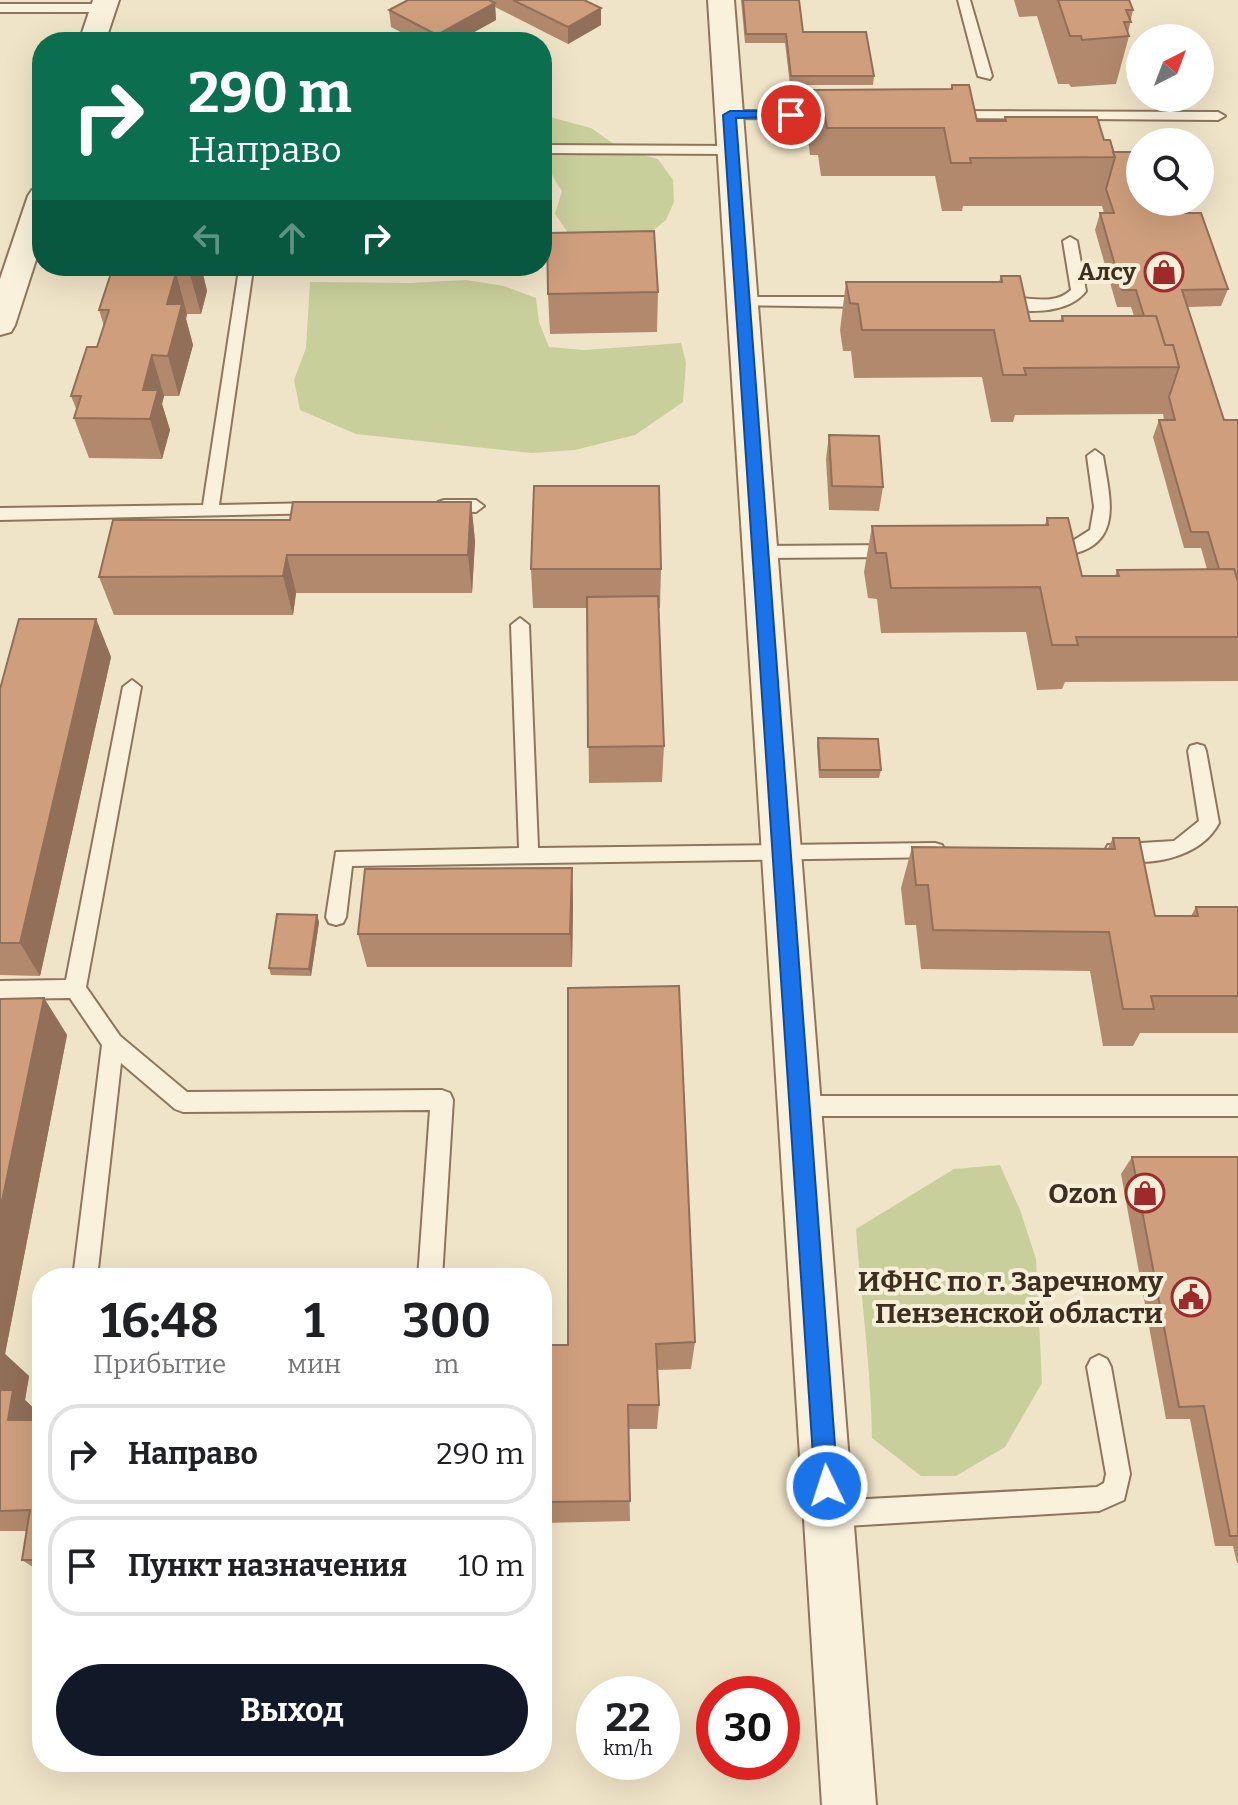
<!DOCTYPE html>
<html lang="ru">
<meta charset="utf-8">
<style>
:root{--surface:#fff;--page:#f6f6f6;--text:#202124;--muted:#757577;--line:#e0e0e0;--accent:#111827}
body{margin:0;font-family:Bitter,serif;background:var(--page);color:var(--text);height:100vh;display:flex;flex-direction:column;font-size:30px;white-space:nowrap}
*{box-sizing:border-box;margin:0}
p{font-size:26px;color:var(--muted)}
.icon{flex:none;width:44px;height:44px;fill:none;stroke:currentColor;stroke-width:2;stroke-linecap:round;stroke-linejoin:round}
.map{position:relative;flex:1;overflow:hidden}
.sheet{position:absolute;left:32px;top:1268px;width:520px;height:504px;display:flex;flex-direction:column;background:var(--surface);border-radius:32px;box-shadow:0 8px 32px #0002}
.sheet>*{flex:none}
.top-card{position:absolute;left:32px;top:32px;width:520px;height:244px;border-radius:32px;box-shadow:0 8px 32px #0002;background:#0b6e4f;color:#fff;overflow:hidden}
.needle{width:52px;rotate:42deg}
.buttons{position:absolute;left:1126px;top:24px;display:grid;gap:16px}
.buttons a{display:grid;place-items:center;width:88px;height:88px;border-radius:50%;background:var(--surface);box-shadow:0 8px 32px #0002;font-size:40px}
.speed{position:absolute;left:576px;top:1676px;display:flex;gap:16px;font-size:40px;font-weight:700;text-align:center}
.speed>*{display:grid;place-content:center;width:104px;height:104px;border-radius:50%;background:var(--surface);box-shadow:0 8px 32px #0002;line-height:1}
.speed small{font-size:20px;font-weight:400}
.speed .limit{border:12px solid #d22;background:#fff;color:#111}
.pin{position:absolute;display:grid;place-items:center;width:68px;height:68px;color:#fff;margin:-34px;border:4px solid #fff;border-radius:50%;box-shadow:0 2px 8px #0007}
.me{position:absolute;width:88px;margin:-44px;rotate:356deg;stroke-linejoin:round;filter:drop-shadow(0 0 6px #0008)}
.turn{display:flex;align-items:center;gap:28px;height:168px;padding:0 24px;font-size:36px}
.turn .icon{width:104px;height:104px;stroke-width:2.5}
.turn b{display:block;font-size:56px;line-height:68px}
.lanes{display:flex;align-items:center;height:76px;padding:0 24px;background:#0003;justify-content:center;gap:40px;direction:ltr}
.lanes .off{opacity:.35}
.eta{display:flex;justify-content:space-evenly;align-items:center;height:136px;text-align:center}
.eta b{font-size:48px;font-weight:700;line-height:56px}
.button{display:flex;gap:16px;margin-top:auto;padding:16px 24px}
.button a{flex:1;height:92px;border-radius:48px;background:var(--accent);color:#fff;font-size:32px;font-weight:700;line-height:92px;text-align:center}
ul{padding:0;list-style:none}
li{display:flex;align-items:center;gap:24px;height:100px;margin:0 16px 12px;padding:0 8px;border:4px solid var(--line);border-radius:32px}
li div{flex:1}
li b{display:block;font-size:30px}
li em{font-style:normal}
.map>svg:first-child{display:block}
</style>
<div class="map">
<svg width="1238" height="1805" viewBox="0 0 1238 1805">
<rect width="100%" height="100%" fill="#f0e4c8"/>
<g fill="#c9cf9b">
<path d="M542,115L591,128L621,149L658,159L673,180L674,202L666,220L640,241L568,233L555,214L562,191C544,166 542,146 542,115Z"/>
<polygon points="466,280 504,286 536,298 539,322 549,347 584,350 681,343 686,363 683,402 635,435 575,450 532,453 356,434 300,410 294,380 306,348 310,282 410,283"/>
<path d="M1000,1165L1020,1210L1036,1259L1042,1383L1005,1447L956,1476H921L872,1438C871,1368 861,1299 856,1229L954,1169Z"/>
</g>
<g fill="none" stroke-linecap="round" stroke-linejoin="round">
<g stroke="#8d765c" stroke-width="4">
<g id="lane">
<polygon points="958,0 970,0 992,76 990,79 978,76"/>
<polygon points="0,4 103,4 109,8 103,12 0,12"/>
<polygon points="730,111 838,111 845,115 838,119 725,118 725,112"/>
<polygon points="950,111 1218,112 1225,116 1218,120 945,118 945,112"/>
<polygon points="542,145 732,146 739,150 732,154 542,153"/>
<path d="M1070,237L1077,241L1086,291C1067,316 1021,313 993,306L990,303C1009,287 1048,312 1071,290L1063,241Z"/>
<polygon points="245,271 252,276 219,505 320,503 326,505 328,509 326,513 0,520 0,508 203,505 238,276"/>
<polygon points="742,297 870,297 878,302 870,307 737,305 737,299"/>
<path d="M1095,450L1103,456C1108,490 1123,536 1082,551C1070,555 1055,558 1044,554L1041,550L1044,546L1071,542L1090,530L1094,507L1087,456Z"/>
<polygon points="444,500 476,500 484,506 476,512 438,510 436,506 438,502"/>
<polygon points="894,545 903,551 894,557 759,558 750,552 759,546"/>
<polygon points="520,618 529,625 538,848 935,843 942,845 945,851 942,857 352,866 346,917 343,923 336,925 329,923 326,917 336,852 519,848 511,625"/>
<polygon points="132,680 141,687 86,987 120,1036 187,1092 442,1090 450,1093 453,1100 442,1278 418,1278 430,1110 183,1112 175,1109 121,1063 97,1278 73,1278 102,1045 70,998 0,999 0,981 66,980 123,687"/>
<path d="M1197,744L1204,746L1206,751L1219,823C1200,859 1145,869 1108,857L1105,851L1108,845L1174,841L1199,821L1188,751L1190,746Z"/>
<polygon points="800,1096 1238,1096 1238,1116 800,1116 792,1113 789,1106 792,1099"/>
<polygon points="1099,1355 1107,1359 1111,1367 1130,1474 1124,1500 1099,1511 829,1527 820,1523 816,1514 820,1505 829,1501 1097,1487 1104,1483 1106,1474 1087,1367 1091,1359"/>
</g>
</g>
<g stroke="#8d765c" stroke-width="4">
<g id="street">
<polygon points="93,0 119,0 105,42 79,42"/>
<polygon points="708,0 734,0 876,1805 822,1805"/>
<polygon points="42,187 42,241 15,325 11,332 0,335 0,279 28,196 32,190"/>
</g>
</g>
<use href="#lane" fill="#faf1dc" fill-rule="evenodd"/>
<use href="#street" fill="#faf1dc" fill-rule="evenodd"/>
</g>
<g fill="#b2896c">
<polygon points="408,0 584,0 601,8 601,25 568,44 495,7 496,20 456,42 419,42 391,27 389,10"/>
<polygon points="741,0 799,0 803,32 874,76 873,85 790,85 785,43 745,43"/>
<polygon points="1014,0 1129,0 1133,10 1128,33 1129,36 1116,84 1071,87 1069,84 1058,84 1037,16 1019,17"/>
<polygon points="952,85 977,121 1004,121 1005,117 1104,140 1113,152 1140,202 1158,213 1228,289 1221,306 1188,307 1224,420 1238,420 1238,681 1065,682 1062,689 1037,690 1026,632 881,633 877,599 868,598 864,572 872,526 1045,525 1047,518 1082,576 1115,576 1117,570 1207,569 1201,548 1184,548 1153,437 1159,420 1164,420 1163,414 1015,415 1013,422 991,422 982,377 854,378 851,351 843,351 840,330 846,282 999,282 1001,276 1030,321 1060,321 1062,316 1134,316 1131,307 1117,307 1095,230 1100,213 1104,213 1102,206 963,206 962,211 942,211 935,176 821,176 818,155 810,155 808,138 814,90 951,89"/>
<polygon points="122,266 201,266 207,291 201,314 187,314 186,319 193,345 179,396 164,396 162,404 170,430 162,459 89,458 74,418 77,411 71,396 97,347 104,326 99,310"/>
<polygon points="658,292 657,332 550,334 548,294"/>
<polygon points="829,435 883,487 879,511 829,510 826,459"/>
<polygon points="471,502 475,541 472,593 296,593 293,615 114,615 99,577 290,520"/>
<polygon points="531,569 661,569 660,608 658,608 664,746 662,782 589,783 587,608 533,608"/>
<polygon points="96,619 111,657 40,976 0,975 0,689"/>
<polygon points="818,738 881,770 879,778 819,778 817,746"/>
<polygon points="1113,838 1155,916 1191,916 1196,907 1238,907 1238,1033 1140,1033 1133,1046 1103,1046 1090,971 921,969 916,925 905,925 901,888 912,847 1108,848"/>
<polygon points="572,868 573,903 572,967 367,967 358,934"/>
<polygon points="317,915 319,922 311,976 271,975 269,968"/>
<polygon points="44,998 67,1035 5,1354 29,1376 25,1400 41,1415 40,1420 42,1420 42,1573 22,1560 26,1531 0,1531 0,999"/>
<polygon points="1132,1157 1238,1157 1238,1563 1237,1563 1233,1546 1215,1546 1190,1419 1166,1419 1121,1174"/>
<polygon points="695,1342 691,1369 657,1370 659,1405 657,1429 628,1429 630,1521 542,1523 542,1382 544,1382 544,1345"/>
</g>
<g fill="#916f58">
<polygon points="495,3 496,20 456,42 437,42 437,35"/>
<polygon points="601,8 601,25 568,44 568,27"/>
<polygon points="192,266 201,266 207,291 201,314 190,274"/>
<polygon points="176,273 187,314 186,319 193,345 179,396 168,356 167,304"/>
<polygon points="152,355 164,396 162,404 170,430 162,459 150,419 143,390"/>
<polygon points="471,502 475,541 472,593 468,555"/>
<polygon points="287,555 296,593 293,615 283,576"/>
<polygon points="96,619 111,657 40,976 20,943"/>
<polygon points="572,868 573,903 572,967 570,934"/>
<polygon points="317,915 319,922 311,976 309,969"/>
<polygon points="44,998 67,1035 5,1354 29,1376 25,1400 41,1415 36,1444 8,1420 0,1397 0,1211"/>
</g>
<g fill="#cf9f7d" stroke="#916f58" stroke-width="2">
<polygon points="408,0 489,0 495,3 437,35 389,10"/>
<polygon points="513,0 584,0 601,8 568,27"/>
<polygon points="743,0 799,0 803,32 866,32 874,76 791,76 786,34 746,34"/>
<polygon points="1058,0 1129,0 1133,10 1126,10 1131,22 1124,22 1129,36 1082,40 1081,36 1070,36"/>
<polygon points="952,85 969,85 977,121 1006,121 1005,117 1097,117 1104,140 1110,140 1115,157 970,158 971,163 951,163 944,128 827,128 823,107 816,107 814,90 952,89"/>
<polygon points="1113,152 1140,152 1140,202 1154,202 1158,213 1201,213 1228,289 1182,290 1224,420 1238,420 1238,582 1234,569 1219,569 1208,532 1191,532 1159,420 1175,420 1169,397 1179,367 1173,345 1165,345 1156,316 1144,316 1136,290 1122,290 1100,213 1114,213 1106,189 1115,157"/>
<polygon points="654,231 658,292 548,294 547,233"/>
<polygon points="122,266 192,266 190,274 176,273 167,304 182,304 168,356 152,355 143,390 158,390 150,419 74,418 81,396 71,396 87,347 97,347 109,310 99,310 113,267 122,267"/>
<polygon points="1001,276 1020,276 1030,321 1063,321 1062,316 1156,316 1165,345 1173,345 1179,367 1024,368 1026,375 1003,375 994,330 862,330 858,304 850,303 846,282 1002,282"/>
<polygon points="829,435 879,436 883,487 832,486"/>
<polygon points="534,486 659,486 661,569 531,569"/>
<polygon points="293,502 471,502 468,555 287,555 283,576 99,577 113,520 290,520"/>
<polygon points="1047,518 1068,518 1082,576 1119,576 1117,570 1234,569 1238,582 1238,637 1076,637 1078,645 1052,645 1040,587 891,588 886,553 876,553 872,526 1048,525"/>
<polygon points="658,596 664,746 588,747 587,597"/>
<polygon points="19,619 96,619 20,943 0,943 0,689"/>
<polygon points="818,738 878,739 881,770 820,770"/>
<polygon points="1113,838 1139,838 1155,916 1198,916 1196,907 1238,907 1238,996 1151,996 1154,1009 1123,1009 1109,932 933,930 928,885 916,885 912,847 1115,849"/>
<polygon points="572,868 570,934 358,934 365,869"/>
<polygon points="277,914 317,915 309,969 269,968"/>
<polygon points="679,986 695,1342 656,1344 659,1405 628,1405 630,1501 542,1502 542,1382 544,1382 544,1345 568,1345 568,988"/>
<polygon points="44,998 0,1211 0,999"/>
<polygon points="1132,1157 1238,1157 1238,1536 1230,1536 1204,1406 1179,1407"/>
<polygon points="0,1390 13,1390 8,1420 42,1420 42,1560 22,1560 30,1510 0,1511"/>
</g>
<polygon fill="#1a73e8" stroke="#114b97" stroke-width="2" points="791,111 795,112 795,117 736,118 838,1486 835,1494 827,1497 819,1494 815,1486 723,115 730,111"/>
<defs>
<g id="shop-ring" transform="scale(2)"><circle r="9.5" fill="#f7eed8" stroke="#9e2a2b" stroke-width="1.5"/><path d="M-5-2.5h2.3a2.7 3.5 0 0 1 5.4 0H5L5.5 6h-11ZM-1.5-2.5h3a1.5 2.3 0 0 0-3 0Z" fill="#9e2a2b"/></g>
<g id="civic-ring" transform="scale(2)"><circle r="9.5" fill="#f7eed8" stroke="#9e2a2b" stroke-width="1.5"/><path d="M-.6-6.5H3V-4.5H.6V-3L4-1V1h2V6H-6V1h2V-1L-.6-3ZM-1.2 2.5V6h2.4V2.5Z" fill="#9e2a2b"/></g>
</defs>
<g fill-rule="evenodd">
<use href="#shop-ring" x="1164" y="272"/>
<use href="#shop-ring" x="1145" y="1193"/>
<use href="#civic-ring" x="1191" y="1297"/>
</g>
<g text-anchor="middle" stroke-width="8" stroke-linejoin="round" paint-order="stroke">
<g font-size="24" font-weight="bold" fill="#3d2e20" stroke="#f7eed8" text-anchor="end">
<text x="1136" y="280">Алсу</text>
</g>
<g font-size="28" font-weight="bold" fill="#3d2e20" stroke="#f7eed8" text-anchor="end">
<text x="1117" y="1203">Ozon</text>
<text x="1163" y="1291">ИФНС по г. Заречному<tspan x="1163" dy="32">Пензенской области</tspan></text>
</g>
</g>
</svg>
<div class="buttons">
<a><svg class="needle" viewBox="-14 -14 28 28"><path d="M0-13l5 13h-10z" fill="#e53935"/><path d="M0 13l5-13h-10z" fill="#757577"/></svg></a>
<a><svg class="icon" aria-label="search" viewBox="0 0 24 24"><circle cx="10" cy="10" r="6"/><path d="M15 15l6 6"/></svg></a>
</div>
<div class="speed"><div>22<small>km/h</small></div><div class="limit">30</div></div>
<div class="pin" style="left:791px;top:115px;background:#d93025"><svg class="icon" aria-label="arrive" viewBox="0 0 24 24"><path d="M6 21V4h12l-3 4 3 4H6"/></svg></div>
<svg class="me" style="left:827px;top:1486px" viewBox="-20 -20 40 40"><circle r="17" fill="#1a73e8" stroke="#fff" stroke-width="3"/><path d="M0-11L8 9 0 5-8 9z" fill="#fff"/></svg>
<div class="top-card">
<div class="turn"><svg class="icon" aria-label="right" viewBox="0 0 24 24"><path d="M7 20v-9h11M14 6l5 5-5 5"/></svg><div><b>290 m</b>Направо</div></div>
<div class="lanes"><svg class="icon off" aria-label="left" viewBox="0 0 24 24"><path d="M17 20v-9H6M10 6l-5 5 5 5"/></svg><svg class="icon off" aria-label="ahead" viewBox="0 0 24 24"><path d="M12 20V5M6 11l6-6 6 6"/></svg><svg class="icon" aria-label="right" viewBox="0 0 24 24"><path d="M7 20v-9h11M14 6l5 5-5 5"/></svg></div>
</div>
<section class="sheet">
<div class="eta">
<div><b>16:48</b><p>Прибытие</p></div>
<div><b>1</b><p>мин</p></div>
<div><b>300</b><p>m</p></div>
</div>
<ul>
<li><svg class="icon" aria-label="right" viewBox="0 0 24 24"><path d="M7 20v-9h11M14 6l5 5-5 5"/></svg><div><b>Направо</b></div><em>290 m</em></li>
<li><svg class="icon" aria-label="arrive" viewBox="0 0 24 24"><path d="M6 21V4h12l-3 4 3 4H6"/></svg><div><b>Пункт назначения</b></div><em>10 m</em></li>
</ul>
<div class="button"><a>Выход</a></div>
</section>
</div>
